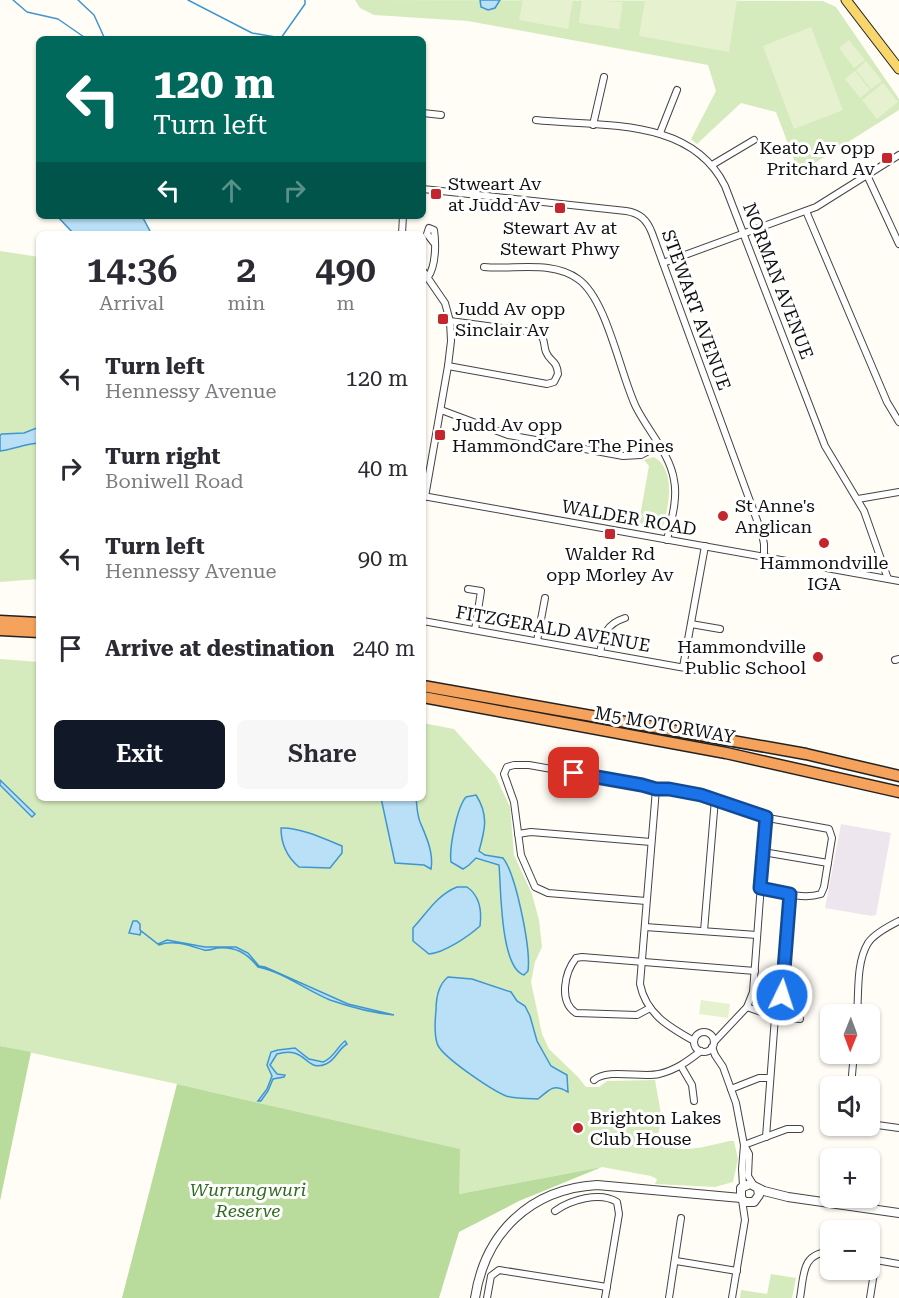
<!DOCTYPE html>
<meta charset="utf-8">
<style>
:root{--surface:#fff;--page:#f7f7f7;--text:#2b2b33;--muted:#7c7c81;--accent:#111827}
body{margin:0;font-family:"Roboto Serif",serif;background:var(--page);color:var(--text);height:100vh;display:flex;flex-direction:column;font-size:22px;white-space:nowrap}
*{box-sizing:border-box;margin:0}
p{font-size:20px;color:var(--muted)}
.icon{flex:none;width:33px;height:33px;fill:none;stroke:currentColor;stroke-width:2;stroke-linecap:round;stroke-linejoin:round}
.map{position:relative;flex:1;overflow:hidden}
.sheet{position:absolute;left:36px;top:231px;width:390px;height:570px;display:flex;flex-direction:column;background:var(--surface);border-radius:9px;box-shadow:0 2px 4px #0004}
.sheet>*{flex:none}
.top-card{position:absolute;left:36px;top:36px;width:390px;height:183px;border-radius:9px;box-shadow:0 2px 4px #0004;background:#00695c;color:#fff;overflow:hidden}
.needle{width:39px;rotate:181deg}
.fabs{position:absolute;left:820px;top:1004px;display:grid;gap:12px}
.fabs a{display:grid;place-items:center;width:60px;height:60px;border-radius:9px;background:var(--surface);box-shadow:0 2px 4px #0004;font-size:30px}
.pin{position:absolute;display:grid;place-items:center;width:51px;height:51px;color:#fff;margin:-26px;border-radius:12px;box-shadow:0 3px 9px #0006}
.me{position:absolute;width:66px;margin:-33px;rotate:4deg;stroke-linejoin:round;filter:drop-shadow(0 0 4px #0008)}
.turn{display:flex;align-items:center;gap:21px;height:126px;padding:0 18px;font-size:27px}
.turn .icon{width:78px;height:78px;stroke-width:2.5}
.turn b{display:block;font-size:42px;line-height:51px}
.lanes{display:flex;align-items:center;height:57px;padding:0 18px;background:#0003;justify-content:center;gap:30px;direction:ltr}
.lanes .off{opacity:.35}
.eta{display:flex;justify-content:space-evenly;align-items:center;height:102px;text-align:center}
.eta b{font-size:36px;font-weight:600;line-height:42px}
.cta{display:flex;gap:12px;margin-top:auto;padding:12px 18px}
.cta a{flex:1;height:69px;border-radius:9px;background:var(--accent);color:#fff;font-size:24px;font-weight:600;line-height:69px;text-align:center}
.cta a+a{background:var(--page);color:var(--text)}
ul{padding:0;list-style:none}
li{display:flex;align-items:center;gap:18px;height:90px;padding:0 18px}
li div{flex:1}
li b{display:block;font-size:22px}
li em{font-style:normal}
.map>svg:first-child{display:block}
</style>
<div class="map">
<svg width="899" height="1298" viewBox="0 0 899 1298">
<rect width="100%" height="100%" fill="#fffdf5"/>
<polygon fill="#eee6ef" points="841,824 891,833 876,915 872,916 825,908"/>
<g fill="#d5ebbd">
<polygon points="355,0 823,1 836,7 899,99 899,110 799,173 776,112 741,103 697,144 691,139 716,91 708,65 468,21 374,15 360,8"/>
<polygon points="0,251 39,257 39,579 0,582"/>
<path d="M654,457C676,470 669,505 663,526L655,530L638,527L649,466L644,460Z"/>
<path d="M0,659L39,662V798H423V723L454,729L495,775L510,807L514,855L532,894L539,920L542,947L535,962L531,982L542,1034L549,1049L578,1077L586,1087H599L607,1081L655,1080L662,1119L656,1142C679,1155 704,1147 729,1141H734L738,1159L733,1182L715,1187L655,1184L657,1179L651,1176L602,1167L459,1194V1149L177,1084L0,1046Z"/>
<polygon points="771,1274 796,1278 792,1298 740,1298 741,1290 767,1294"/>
</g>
<g fill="#b9dc9c">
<polygon points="0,1046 31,1052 0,1201"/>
<polygon points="177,1084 460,1149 459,1194 602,1167 519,1201 459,1232 439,1298 122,1298"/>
</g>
<g fill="#e6f2cf">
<polygon points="523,0 573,0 568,29 519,20"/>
<polygon points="582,0 623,2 619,29 579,23"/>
<polygon points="645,0 737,0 729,52 639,36"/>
<polygon points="811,27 843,110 794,129 763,46"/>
<polygon points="849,40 865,60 854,68 839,48"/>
<polygon points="866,61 882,81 871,89 856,70"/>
<polygon points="855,71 870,90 860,98 845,79"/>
<polygon points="883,83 898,102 877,119 862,100"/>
<polygon points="701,1000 730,1004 728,1018 699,1014"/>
</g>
<g fill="#b9e0f7" stroke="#3f96cf" stroke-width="1.5">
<polygon points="480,0 500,0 495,8 488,10 481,7"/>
<polygon points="57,216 142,216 151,233 74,234"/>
<path d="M39,427V443C25,444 14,449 0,451V435L2,434L24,433Z"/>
<polygon points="0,780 35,814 32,817 0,785"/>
<path d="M476,795C489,815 485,830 479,851L485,855L503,858C516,874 531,949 528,971L524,975C500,968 501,886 499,865L476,858L469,865L463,869L451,862C449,848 457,807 466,797Z"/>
<path d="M381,798H416C417,806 417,814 420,822C426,836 434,853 431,869L424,865L395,863Z"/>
<path d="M281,828C299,827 325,839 342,846V853L330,868L299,867C287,857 281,843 281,828Z"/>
<path d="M457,887H467C480,896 482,911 480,926C469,936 444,953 429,954L413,941V928C427,913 437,895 457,887Z"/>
<path d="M133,921H137L140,924V930L158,944L167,940L205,947H236L248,953L259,966L265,967L348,1004L394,1015C373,1013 350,1007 330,1000C306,990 283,972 258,967C247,953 235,946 217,948C213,949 208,951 204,950C191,946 173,939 159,945L141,931L140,935L129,933Z"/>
<path d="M448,977L472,979L511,992L517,1001L525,1006L530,1016L537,1041L551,1066L567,1075L568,1092C552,1083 550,1090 538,1099C527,1098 516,1099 506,1096C492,1090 440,1056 437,1043C434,1033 435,1020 436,1010C436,997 438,985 448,977Z"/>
<path d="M345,1041L347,1044C338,1049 336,1060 326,1064C305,1073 307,1045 277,1054L270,1065L277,1074L285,1075L284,1077L273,1079L268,1091L261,1101H258L267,1089L272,1076L267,1065L271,1052L278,1050L295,1048L309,1059L323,1062C334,1058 336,1048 345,1041Z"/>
</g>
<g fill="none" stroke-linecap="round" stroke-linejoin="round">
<g stroke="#3f96cf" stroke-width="1.5">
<polyline points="13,0 27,12 58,19 84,37 104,37 94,15 78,0"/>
<polyline points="188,0 252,33 281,38 305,4 305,0"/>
</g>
<g stroke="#444" stroke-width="8">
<g id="minor">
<polyline points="423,113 441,115"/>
<path d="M536,120C602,127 691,117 725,186L825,446L864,511L888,579"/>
<polyline points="593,125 604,77"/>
<polyline points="660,133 677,90"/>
<polyline points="712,165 754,140"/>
<polyline points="867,175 899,244"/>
<path d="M423,189L626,211C640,213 647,220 652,233L762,534L764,544V557"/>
<polyline points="806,211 887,402 899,422"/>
<polyline points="402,234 403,216"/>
<polyline points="663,263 816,207 899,155"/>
<path d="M484,267C515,270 552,260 578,279C607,299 620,374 636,407C648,431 670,454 674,480C678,499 671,521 667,540"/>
<polyline points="423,271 445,303 450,321 451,341 448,366 425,497"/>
<path d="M428,277C436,266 436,243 434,230L429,228L427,234L434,243"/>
<path d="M448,366L547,384L554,382L558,374C557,360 550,362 546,352C543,344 546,340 539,333L450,321"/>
<polyline points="441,410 508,435 623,456 641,455 658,446"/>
<polyline points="423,496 899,581"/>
<polyline points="858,499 899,492"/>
<polyline points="468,589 481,591 475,630"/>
<polyline points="423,621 713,673"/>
<polyline points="691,624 720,629"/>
<polyline points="537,641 545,598"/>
<path d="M600,653C603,635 606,624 625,618"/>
<polyline points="895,660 899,659"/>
<polyline points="683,667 705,546"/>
<path d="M656,789L640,984C646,1014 669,1027 694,1041"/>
<polyline points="518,834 531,832 651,842"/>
<polyline points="763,852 828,863"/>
<path d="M646,901L548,893L535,887L521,855L514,802L504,774L507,767L514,765H529L642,785L656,789H669L701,795L768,818L829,829L832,838L824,887L821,894C802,900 779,892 760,888"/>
<polyline points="645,927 757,935"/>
<polyline points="704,931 715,799"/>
<polyline points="747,1007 775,1017 800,1019"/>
<path d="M650,1008L637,1015L576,1013C558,1001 565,972 576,958L582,957L755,971"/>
<path d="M857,1014C859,992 856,963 868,943C874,934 889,926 899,921"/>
<polyline points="780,1017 790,894"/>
<circle cx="704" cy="1042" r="10"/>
<polyline points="714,1042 747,1007 753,992 766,817"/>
<polyline points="712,1047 715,1055 723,1067 736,1103 744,1145 749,1154 748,1176 753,1184"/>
<polyline points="681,1066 692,1085 694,1101"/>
<path d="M594,1080C608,1068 641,1078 659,1074C676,1070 688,1061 701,1051"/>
<polyline points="851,1086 854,1053"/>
<polyline points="731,1089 759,1078 770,1078"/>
<polyline points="870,1124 899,1128"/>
<polyline points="766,1137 775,1017"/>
<polyline points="744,1145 787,1129 800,1129"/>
<polyline points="743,1186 742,1169 744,1145"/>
<path d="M555,1211C570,1200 600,1191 617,1202L619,1214L605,1298"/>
<polyline points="870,1259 899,1264"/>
<polyline points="676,1261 737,1271"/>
<polyline points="487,1298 491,1276 499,1270 607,1287"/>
<polyline points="669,1298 681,1218"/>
<polyline points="732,1298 745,1220 742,1200"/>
<path d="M800,1298C804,1276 801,1252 831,1252"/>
<polyline points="870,1298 876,1260"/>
</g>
</g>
<g stroke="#444" stroke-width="10">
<g id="tertiary">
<polyline points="758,1189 759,1195 754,1202 745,1202 741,1198 741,1188 750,1184 764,1191 788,1197 899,1213"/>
<path d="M475,1298C485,1233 530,1189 597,1185L741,1198"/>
</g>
</g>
<g stroke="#222" stroke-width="11">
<polyline id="primary" points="846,0 899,69"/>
</g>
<g stroke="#222" stroke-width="13">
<g id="motorway">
<polyline points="0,621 39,623"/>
<polyline points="0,630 39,632"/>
<polyline points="423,686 806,754 899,776"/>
<polyline points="423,697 726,753 899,792"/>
</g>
</g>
<use href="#minor" stroke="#fff" stroke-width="6"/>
<use href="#tertiary" stroke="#fff" stroke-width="8"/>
<use href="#primary" stroke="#f9d66b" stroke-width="9"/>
<use href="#motorway" stroke="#f5a25d" stroke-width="10"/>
</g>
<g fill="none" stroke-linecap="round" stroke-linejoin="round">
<g stroke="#114b97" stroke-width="15">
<polyline id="route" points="574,773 642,785 656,789 669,789 701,795 766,817 760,888 790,894 782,995"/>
</g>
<use href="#route" stroke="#1a73e8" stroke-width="10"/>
</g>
<g fill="#c4262e" stroke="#fff" stroke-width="2">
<rect x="881" y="152" width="12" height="12" rx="3"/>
<rect x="430" y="188" width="12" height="12" rx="3"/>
<rect x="554" y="202" width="12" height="12" rx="3"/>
<rect x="437" y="313" width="12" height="12" rx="3"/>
<rect x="434" y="429" width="12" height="12" rx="3"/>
<circle cx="723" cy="516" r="6"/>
<rect x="604" y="528" width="12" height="12" rx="3"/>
<circle cx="824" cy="543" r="6"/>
<circle cx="818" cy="657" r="6"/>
<circle cx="578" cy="1128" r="6"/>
</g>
<g text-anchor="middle" stroke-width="6" stroke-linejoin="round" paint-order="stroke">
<g font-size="18" fill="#111" stroke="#fff" text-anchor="start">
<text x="875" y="154" text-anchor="end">Keato Av opp<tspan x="875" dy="21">Pritchard Av</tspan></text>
<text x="448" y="190">Stweart Av<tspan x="448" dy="21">at Judd Av</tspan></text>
<text x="560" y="234" text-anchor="middle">Stewart Av at<tspan x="560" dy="21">Stewart Phwy</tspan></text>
<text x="455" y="315">Judd Av opp<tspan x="455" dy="21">Sinclair Av</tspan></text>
<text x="452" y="431">Judd Av opp<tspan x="452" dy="21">HammondCare The Pines</tspan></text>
<text x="735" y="512">St Anne's<tspan x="735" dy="21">Anglican</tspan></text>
<text x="610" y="560" text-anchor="middle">Walder Rd<tspan x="610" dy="21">opp Morley Av</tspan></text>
<text x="824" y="569" text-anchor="middle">Hammondville<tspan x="824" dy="21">IGA</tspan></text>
<text x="806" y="653" text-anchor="end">Hammondville<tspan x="806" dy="21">Public School</tspan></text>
<text x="590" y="1124">Brighton Lakes<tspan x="590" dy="21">Club House</tspan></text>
</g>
<g font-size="18" fill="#111" stroke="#fff">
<text transform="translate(778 281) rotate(69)" y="6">NORMAN AVENUE</text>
<text transform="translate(696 310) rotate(70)" y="6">STEWART AVENUE</text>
<text transform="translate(629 518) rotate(10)" y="6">WALDER ROAD</text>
<text transform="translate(553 629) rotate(10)" y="6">FITZGERALD AVENUE</text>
<text transform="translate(665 725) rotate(10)" y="6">M5 MOTORWAY</text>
</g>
<g font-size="18" font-style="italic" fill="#2f6b1f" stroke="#fff">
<text x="248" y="1196">Wurrungwuri<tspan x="248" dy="21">Reserve</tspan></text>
</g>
</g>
</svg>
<div class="fabs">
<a><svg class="needle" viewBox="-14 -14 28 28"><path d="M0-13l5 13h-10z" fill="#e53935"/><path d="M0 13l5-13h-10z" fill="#7c7c81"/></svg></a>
<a><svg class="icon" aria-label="sound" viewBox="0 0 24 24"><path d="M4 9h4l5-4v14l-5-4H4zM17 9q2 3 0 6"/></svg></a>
<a>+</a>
<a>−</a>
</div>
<div class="pin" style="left:574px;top:773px;background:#d93025"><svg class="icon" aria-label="arrive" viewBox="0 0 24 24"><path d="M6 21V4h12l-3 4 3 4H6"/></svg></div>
<svg class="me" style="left:782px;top:995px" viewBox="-20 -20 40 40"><circle r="17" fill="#1a73e8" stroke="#fff" stroke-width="3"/><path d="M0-11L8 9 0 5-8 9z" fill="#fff"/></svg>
<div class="top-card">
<div class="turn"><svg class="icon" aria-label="left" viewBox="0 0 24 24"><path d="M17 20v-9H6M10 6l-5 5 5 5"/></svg><div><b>120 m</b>Turn left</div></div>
<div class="lanes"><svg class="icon" aria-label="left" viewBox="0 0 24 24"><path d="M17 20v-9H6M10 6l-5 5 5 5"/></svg><svg class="icon off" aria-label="ahead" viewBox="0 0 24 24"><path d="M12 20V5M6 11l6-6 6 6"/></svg><svg class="icon off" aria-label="right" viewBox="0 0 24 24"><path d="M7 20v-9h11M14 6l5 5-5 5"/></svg></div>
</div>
<section class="sheet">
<div class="eta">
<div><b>14:36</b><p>Arrival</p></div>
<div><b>2</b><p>min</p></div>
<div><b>490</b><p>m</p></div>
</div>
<ul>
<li><svg class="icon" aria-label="left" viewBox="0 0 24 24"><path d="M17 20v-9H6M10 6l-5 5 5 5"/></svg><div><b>Turn left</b><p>Hennessy Avenue</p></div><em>120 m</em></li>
<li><svg class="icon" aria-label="right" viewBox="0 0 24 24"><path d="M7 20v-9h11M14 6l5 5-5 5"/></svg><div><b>Turn right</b><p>Boniwell Road</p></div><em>40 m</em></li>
<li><svg class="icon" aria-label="left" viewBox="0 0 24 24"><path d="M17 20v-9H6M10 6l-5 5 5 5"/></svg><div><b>Turn left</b><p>Hennessy Avenue</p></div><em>90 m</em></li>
<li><svg class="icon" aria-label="arrive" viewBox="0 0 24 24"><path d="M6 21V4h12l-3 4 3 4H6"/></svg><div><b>Arrive at destination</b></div><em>240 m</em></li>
</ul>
<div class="cta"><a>Exit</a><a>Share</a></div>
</section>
</div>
